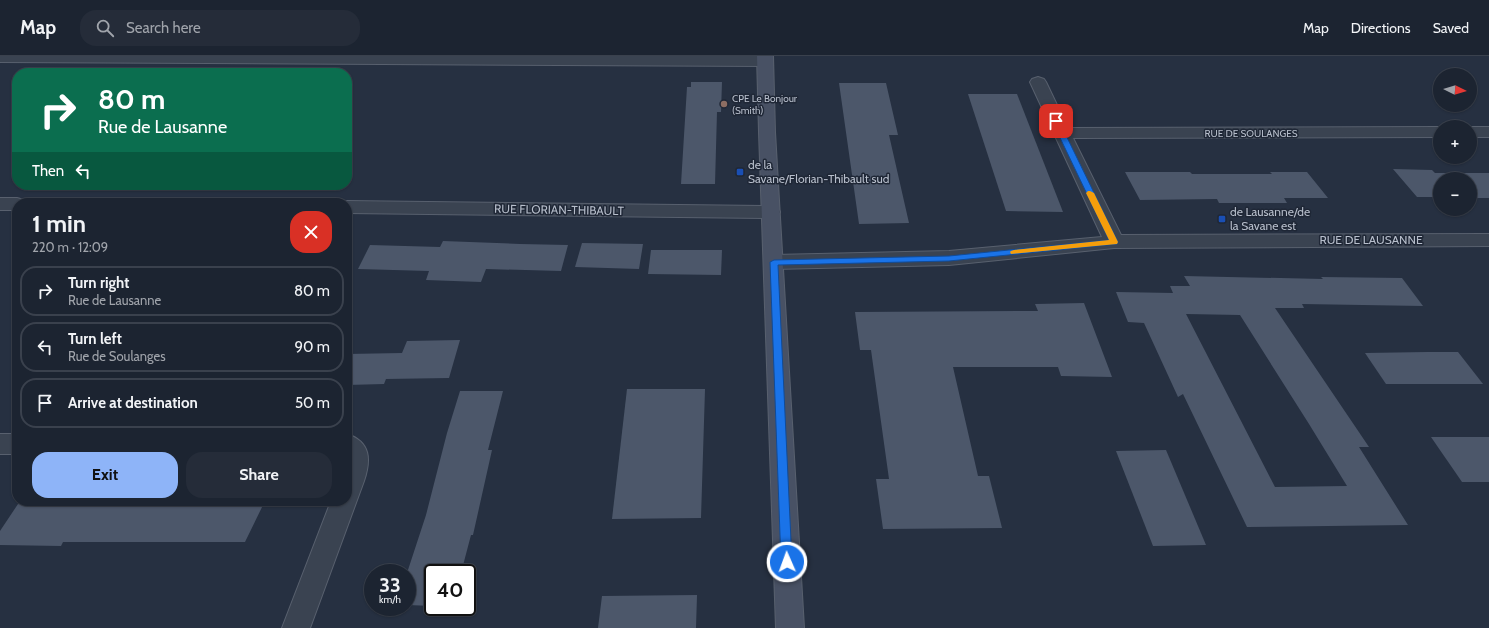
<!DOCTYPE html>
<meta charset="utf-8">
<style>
:root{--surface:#1c2431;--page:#252c39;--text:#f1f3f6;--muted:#a0a4ab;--line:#3a414d;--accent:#8eb4f8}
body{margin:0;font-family:Cabin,sans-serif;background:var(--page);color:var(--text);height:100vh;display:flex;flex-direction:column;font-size:15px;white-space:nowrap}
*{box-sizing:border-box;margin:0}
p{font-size:13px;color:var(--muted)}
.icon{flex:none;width:22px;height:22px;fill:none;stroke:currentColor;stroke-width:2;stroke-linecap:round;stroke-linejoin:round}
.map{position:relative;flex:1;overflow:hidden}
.panel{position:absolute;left:12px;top:142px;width:340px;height:308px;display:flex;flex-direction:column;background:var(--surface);border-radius:16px;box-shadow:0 1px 3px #0004,0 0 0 1px var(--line)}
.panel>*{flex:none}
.top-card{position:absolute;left:12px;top:12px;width:340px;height:122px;border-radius:16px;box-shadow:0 1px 3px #0004,0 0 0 1px var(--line);background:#0b6e4f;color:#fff;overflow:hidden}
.needle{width:26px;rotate:95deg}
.buttons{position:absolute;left:1433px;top:12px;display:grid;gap:8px}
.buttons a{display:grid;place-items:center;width:44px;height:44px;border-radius:50%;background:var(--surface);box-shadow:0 1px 3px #0004,0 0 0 1px var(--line);font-size:20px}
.speed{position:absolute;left:364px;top:508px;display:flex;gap:8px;font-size:20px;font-weight:700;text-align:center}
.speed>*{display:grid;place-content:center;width:52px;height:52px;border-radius:50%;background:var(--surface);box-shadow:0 1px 3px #0004,0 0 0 1px var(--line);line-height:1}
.speed small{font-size:10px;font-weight:400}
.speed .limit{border:2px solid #111;border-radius:6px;background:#fff;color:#111}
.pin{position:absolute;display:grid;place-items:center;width:34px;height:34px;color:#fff;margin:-17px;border-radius:8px;box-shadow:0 2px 6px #0006}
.me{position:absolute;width:44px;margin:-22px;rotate:358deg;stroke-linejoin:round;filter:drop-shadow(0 0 3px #0008)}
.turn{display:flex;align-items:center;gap:14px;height:84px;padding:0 20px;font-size:18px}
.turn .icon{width:52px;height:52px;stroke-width:2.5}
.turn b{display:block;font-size:28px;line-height:34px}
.then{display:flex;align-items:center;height:38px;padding:0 20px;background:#0003;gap:8px;font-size:15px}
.round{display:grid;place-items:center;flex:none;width:42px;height:42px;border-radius:16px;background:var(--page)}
.head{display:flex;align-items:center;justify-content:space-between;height:68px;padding:0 20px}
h1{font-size:24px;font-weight:800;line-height:30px}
.action{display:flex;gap:8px;margin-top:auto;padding:8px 20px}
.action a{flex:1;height:46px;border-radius:16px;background:var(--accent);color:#111;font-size:16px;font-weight:800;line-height:46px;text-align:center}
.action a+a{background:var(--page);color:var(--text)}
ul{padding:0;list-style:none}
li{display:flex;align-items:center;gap:12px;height:50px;margin:0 8px 6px;padding:0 12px;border:2px solid var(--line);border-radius:16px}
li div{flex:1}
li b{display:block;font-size:15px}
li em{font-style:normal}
header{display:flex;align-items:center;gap:24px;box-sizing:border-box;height:56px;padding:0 20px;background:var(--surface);border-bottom:1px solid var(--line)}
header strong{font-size:19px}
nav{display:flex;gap:22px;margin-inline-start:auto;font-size:14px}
.search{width:280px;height:36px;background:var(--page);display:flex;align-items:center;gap:10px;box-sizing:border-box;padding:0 14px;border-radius:16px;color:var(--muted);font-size:15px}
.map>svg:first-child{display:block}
</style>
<header>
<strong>Map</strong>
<div class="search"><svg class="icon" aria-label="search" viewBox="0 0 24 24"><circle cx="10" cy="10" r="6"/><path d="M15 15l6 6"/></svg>Search here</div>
<nav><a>Map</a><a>Directions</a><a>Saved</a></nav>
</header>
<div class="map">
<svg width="1489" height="572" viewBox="0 0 1489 572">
<rect width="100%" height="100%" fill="#263041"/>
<g fill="#4c576a" fill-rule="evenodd">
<polygon points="691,26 722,26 721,56 717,56 715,128 681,128 687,31 691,31"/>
<polygon points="839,27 886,27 898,79 889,79 909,167 859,168"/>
<polygon points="968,38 1017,38 1063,156 1006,155"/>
<polygon points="1393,113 1432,114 1435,117 1489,117 1489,142 1470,142 1470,123 1440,123 1440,141 1417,141"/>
<polygon points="1125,116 1190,116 1192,118 1272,118 1270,116 1307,116 1328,142 1284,142 1287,147 1219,147 1217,143 1140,144"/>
<polygon points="443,185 520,188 568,189 561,215 486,213 481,226 426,224 429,215 358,213 370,189 440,191"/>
<polygon points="582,187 643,188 639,213 575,211"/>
<polygon points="651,194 722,194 721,219 648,218"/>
<path d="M1184,220L1323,223L1321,221L1402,222L1423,250L1302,248L1304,252H1275L1369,391H1359L1408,469L1247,471L1183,338L1178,341L1144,267L1128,266L1116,236L1173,237L1170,230H1190ZM1186,258L1240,259L1309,368L1347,430L1275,431Z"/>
<polygon points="1084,247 1112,321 1061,320 1058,311 953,311 978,420 989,420 1002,472 883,473 876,423 889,423 871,294 860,294 855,256 1038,255 1035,248"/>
<polygon points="460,284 449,322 386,323 384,328 347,329 347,298 402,297 407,285"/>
<polygon points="1427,296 1458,296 1483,328 1386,328 1365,297"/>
<polygon points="627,333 705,333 701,462 612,463"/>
<polygon points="460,335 503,335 488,394 492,394 473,479 471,479 461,517 433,517 433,550 407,549 407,517 426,459 447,377"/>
<polygon points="1431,381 1489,381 1489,426 1462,426"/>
<polygon points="1166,394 1206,489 1153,490 1116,395"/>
<polygon points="127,445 265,445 245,486 63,486 61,490 0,489 0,475 18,448 125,450"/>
<polygon points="697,539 696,572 598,572 602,540"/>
</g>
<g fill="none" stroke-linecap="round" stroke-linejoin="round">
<g stroke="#58606e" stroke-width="2">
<g id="street">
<polygon points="0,0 765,0 770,2 773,5 770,8 765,10 0,6"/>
<polygon points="1038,21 1044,23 1046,26 1068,72 1440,71 1440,81 1073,82 1121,179 1489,178 1489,190 1114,192 949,209 774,213 767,211 764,206 767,201 774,199 949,195 1102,181 1030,26 1032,23"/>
<rect x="1470" y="71" width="19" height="10"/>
<polygon points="0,142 17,142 24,144 26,147 17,147 17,154 0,154"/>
<polygon points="347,145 771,150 778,152 780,156 778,160 771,162 347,157 347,147 340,147"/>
<rect x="0" y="378" width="17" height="20"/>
<path d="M347,378C371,386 371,404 364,425L310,572H282L331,445H347Z"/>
</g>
</g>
<g stroke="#58606e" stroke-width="2">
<polygon id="secondary" points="757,0 773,0 775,76 804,572 776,572 759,76"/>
</g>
<use href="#street" fill="#3a4351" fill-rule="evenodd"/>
<use href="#secondary" fill="#485164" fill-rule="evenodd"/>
</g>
<polygon fill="#1a73e8" stroke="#114b97" points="1053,63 1059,65 1118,186 1117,188 949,205 778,209 792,506 791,509 787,511 783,509 781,506 770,206 774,204 949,200 1109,184 1052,65"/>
<polygon fill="#f59e0b" points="1088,135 1090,135 1094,137 1118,186 1117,188 1011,198 1010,196 1011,195 1014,194 1109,184 1086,137"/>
<circle fill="#8d6e63" stroke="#1f2736" stroke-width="1.5" cx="724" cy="48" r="4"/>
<g fill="#1a4fb4" stroke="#1f2736" stroke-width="1.5">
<rect x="736" y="112" width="8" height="8" rx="2"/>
<rect x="1218" y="159" width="8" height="8" rx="2"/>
</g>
<g text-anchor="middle" stroke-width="3" stroke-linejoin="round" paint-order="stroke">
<g font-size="10" fill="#b7becb" stroke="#1f2736" text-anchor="start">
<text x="732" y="46">CPE Le Bonjour<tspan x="732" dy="12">(Smith)</tspan></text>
</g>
<g font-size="10" fill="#b7becb" stroke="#1f2736">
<text x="1251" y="81">RUE DE SOULANGES</text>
</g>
<g font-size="12" fill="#b7becb" stroke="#1f2736" text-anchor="start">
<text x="748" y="113">de la<tspan x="748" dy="14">Savane/Florian-Thibault sud</tspan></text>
<text x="1230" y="160">de Lausanne/de<tspan x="1230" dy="14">la Savane est</tspan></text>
</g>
<g font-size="12" fill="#b7becb" stroke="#1f2736">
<text transform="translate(559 154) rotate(1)" y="4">RUE FLORIAN-THIBAULT</text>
<text x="1371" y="188">RUE DE LAUSANNE</text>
</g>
</g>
</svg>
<div class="buttons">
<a><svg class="needle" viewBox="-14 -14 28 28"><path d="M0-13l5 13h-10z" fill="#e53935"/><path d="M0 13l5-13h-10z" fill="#a0a4ab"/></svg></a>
<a>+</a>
<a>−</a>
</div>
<div class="speed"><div>33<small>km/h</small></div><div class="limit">40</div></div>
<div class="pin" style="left:1056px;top:65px;background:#d93025"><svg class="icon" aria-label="arrive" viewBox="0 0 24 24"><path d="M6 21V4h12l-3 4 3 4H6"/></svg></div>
<svg class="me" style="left:787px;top:506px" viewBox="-20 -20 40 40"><circle r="17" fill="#1a73e8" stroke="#fff" stroke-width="3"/><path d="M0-11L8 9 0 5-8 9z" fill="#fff"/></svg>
<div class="top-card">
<div class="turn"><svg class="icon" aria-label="right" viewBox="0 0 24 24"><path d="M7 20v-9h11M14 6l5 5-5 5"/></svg><div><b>80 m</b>Rue de Lausanne</div></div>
<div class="then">Then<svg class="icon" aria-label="left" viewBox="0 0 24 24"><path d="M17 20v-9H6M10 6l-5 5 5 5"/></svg></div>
</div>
<section class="panel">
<div class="head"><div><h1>1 min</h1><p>220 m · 12:09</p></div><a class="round" style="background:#d93025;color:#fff"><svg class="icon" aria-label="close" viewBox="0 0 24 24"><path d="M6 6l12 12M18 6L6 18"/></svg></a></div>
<ul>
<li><svg class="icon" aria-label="right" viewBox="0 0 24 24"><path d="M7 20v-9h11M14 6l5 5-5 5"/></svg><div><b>Turn right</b><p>Rue de Lausanne</p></div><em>80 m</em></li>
<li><svg class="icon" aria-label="left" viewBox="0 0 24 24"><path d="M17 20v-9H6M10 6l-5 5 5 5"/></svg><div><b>Turn left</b><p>Rue de Soulanges</p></div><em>90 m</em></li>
<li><svg class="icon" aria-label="arrive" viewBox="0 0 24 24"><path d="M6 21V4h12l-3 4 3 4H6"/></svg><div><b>Arrive at destination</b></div><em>50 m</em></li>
</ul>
<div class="action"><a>Exit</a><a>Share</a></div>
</section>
</div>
